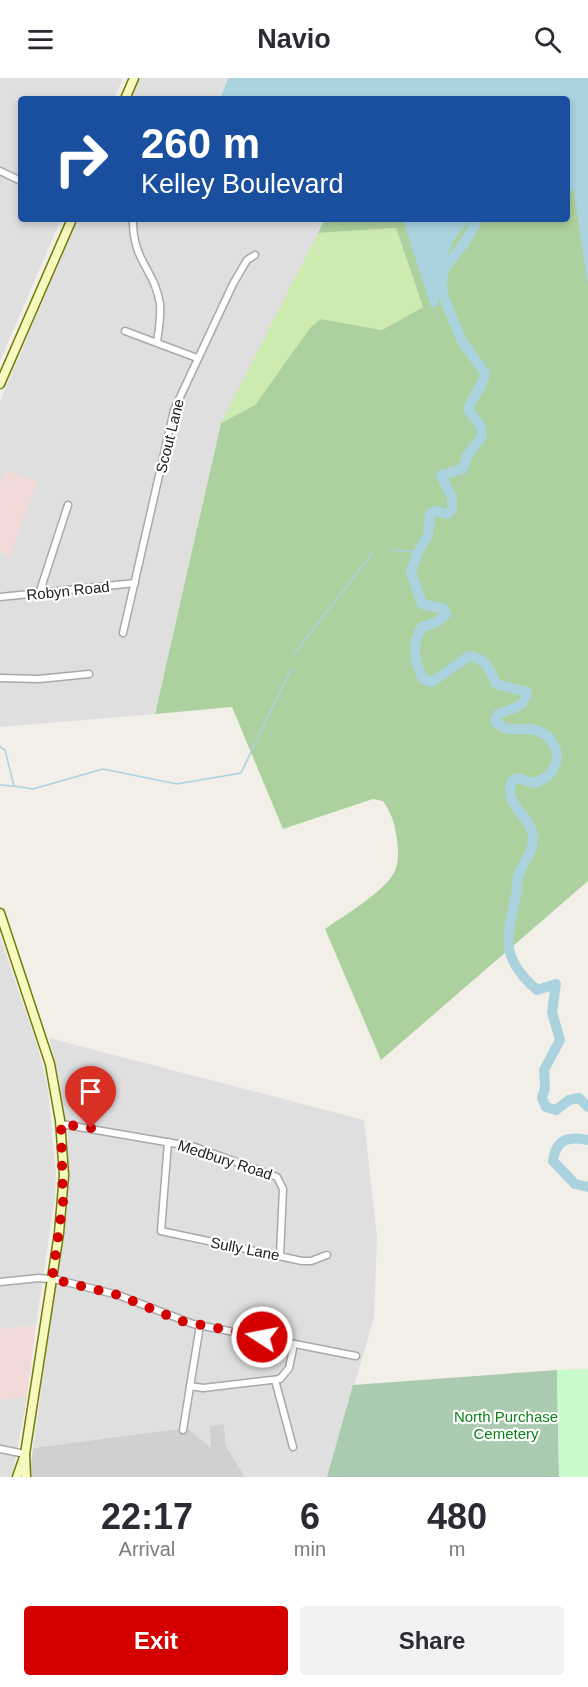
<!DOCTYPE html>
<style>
:root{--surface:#fff;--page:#f2f2f3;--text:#2b2b33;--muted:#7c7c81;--accent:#d40000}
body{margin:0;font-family:Helvetica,sans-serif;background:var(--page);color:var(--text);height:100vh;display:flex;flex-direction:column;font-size:22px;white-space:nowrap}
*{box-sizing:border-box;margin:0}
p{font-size:20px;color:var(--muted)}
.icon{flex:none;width:33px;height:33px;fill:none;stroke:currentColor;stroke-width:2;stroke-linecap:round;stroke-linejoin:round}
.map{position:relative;height:1399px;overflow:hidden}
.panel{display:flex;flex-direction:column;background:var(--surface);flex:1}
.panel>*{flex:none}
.banner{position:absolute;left:18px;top:18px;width:552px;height:126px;border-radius:6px;box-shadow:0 3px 9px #0003;background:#1a4fa0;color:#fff;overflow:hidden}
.pin{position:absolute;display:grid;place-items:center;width:51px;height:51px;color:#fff;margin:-62px -26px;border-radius:50% 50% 50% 0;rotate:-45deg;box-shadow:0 0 6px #0007}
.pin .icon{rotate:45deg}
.me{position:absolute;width:66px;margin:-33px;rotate:281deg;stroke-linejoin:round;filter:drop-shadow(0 0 4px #0008)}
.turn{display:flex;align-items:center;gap:21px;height:126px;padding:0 24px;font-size:27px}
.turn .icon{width:78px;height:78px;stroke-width:2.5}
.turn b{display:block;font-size:42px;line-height:51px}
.eta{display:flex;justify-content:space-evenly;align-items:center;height:102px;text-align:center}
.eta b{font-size:36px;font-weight:700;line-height:42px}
.action{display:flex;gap:12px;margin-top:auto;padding:12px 24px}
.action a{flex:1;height:69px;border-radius:6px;background:var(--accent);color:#fff;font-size:24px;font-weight:700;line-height:69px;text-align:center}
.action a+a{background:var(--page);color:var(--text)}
header{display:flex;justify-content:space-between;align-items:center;height:78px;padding:0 24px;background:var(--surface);font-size:27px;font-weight:700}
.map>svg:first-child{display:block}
</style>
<header><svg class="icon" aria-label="menu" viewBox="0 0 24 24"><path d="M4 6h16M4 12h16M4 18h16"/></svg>Navio<svg class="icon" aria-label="search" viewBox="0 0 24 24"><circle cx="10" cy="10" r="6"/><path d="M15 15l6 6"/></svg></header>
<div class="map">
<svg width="588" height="1399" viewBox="0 0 588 1399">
<rect width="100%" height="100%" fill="#f2efe9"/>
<g fill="#e0dfdf">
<polygon points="0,0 123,0 114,21 21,21 21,141 61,141 0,283"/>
<polygon points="139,0 228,0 220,21 130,21"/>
<polygon points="78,141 325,141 294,214 221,345 155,636 0,649 0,475 10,478 6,392 0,407 0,323"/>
<polygon points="0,858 38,970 48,1011 56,1096 55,1119 36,1247 0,1251"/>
<polygon points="49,960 364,1042 377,1159 374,1240 327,1399 245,1399 226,1368 224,1346 211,1370 187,1353 178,1351 33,1370 68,1118 68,1059 58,995"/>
<polygon points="27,1319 12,1399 0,1399 0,1321"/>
</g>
<g fill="#f2dad9">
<polygon points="6,392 37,404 10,478 0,475 0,407"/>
<polygon points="36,1247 27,1319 0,1321 0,1251"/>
</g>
<polygon fill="#d0d0d0" points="224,1346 226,1368 245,1399 29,1399 33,1370 178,1351 187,1353 188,1351 211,1370 210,1348"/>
<polygon fill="#cdebb0" points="396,150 423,229 382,252 321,241 255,327 221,345 318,155"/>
<path fill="#add19e" d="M588,0V803L381,982L325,851C343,838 390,811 396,790C399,781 398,771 397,762C395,746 392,736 383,723L373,721L283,751L232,629L155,636L221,345L255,327L310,250L321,241L382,252L423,229L396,150L318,155L325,141H567V21Z"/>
<polygon fill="#aacbaf" points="557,1292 559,1399 327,1399 353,1307"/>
<polygon fill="#c8facc" points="588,1291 588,1399 559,1399 557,1292"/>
<g fill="#aad3df">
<polygon points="228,0 588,0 588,209 574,114 567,109 567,21 220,21"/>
<path d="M403,141H480C448,146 440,203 437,229H431Z"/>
</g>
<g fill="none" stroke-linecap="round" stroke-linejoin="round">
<g stroke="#aad3df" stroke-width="1.5">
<polyline points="389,472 418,474"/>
<polyline points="294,576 374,473"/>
<polyline points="0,669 5,672 14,708 33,711 103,691 177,706 241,695 291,591"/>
<polyline points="0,707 14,708"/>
</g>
<g stroke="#aad3df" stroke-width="10">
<path d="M478,141L465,164L444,191L442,206L444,220L462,263L485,295C483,310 473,317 468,331L481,349L482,358L467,378L463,391L441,397L452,420V431L447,436L435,433L430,436L428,457L418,474L411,494L422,526L444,531L446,536L437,544L422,549C411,566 414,583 423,601L432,604L469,578C488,582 489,590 496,606L527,614C524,631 511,630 498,636L495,643C506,655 516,650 530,651C552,654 564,675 552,693C547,700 541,703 533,705L518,700L512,703C502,728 532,737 533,760C534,775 521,786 518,799C517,803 517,808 517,812C508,858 497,877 537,912L556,906L552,934L560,962L544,992L545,1010L542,1020L546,1029L556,1032L569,1022L579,1020L588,1029"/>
<path d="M588,1062C568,1058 556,1061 553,1083L575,1106L588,1109"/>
</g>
<g stroke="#a9a9a9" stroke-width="9">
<g id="minor">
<polyline points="0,93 21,103"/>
<path d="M133,141C132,183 155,192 160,226C161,239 159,251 157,264"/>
<polyline points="125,253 197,280"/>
<polyline points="39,516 68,427"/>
<polyline points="0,519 135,505"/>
<polyline points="123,555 174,332 233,206 247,182 255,177"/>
<polyline points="0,600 39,601 89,596"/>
<polyline points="61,1046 195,1069 277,1099 283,1111 280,1178"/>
<polyline points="168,1064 161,1153 302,1183 311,1183 327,1177"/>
<polyline points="0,1204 39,1200 58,1202 118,1217 193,1246 356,1278"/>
<polyline points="275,1302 293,1369"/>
<polyline points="190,1308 203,1310 280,1301 289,1290 294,1266"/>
<polyline points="183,1352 200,1247"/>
<polyline points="0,1371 25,1376"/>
</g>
</g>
<g stroke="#707d05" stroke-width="11">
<g id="secondary">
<polyline points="125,21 134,0"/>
<polyline points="0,306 72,141"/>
<polyline points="0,835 50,986 60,1042 64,1097 59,1155 25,1376 17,1399"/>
<polyline points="25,1377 26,1399"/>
</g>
</g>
<use href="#minor" stroke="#fff" stroke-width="6"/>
<use href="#secondary" stroke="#f7fabf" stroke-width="8"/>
</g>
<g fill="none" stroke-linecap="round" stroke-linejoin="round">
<polyline stroke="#d40000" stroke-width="10" stroke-dasharray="0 18" points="91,1050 61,1046 63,1124 52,1201 118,1217 181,1243 262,1259"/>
</g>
<g text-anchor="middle" stroke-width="4.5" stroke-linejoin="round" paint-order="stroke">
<g font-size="15" fill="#222" stroke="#fff">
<text transform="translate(170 358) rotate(-76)" y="5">Scout Lane</text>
<text transform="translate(68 513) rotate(-6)" y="5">Robyn Road</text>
<text transform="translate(225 1082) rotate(18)" y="5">Medbury Road</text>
<text transform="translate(245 1171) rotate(11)" y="5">Sully Lane</text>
</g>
<g font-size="15" fill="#0c8416" stroke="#fff">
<text x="506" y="1344">North Purchase<tspan x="506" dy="17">Cemetery</tspan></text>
</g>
</g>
</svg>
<div class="pin" style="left:91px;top:1050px;background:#d93025"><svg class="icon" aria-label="arrive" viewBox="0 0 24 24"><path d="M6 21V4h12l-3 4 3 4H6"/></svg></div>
<svg class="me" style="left:262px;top:1259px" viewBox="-20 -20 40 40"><circle r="17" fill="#d40000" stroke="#fff" stroke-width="3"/><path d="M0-11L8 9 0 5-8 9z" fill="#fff"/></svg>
<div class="banner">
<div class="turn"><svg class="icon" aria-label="right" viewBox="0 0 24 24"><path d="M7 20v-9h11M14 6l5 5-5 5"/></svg><div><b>260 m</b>Kelley Boulevard</div></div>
</div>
</div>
<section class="panel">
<div class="eta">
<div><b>22:17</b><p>Arrival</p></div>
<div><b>6</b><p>min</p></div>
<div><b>480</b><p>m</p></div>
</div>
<div class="action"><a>Exit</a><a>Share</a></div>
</section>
